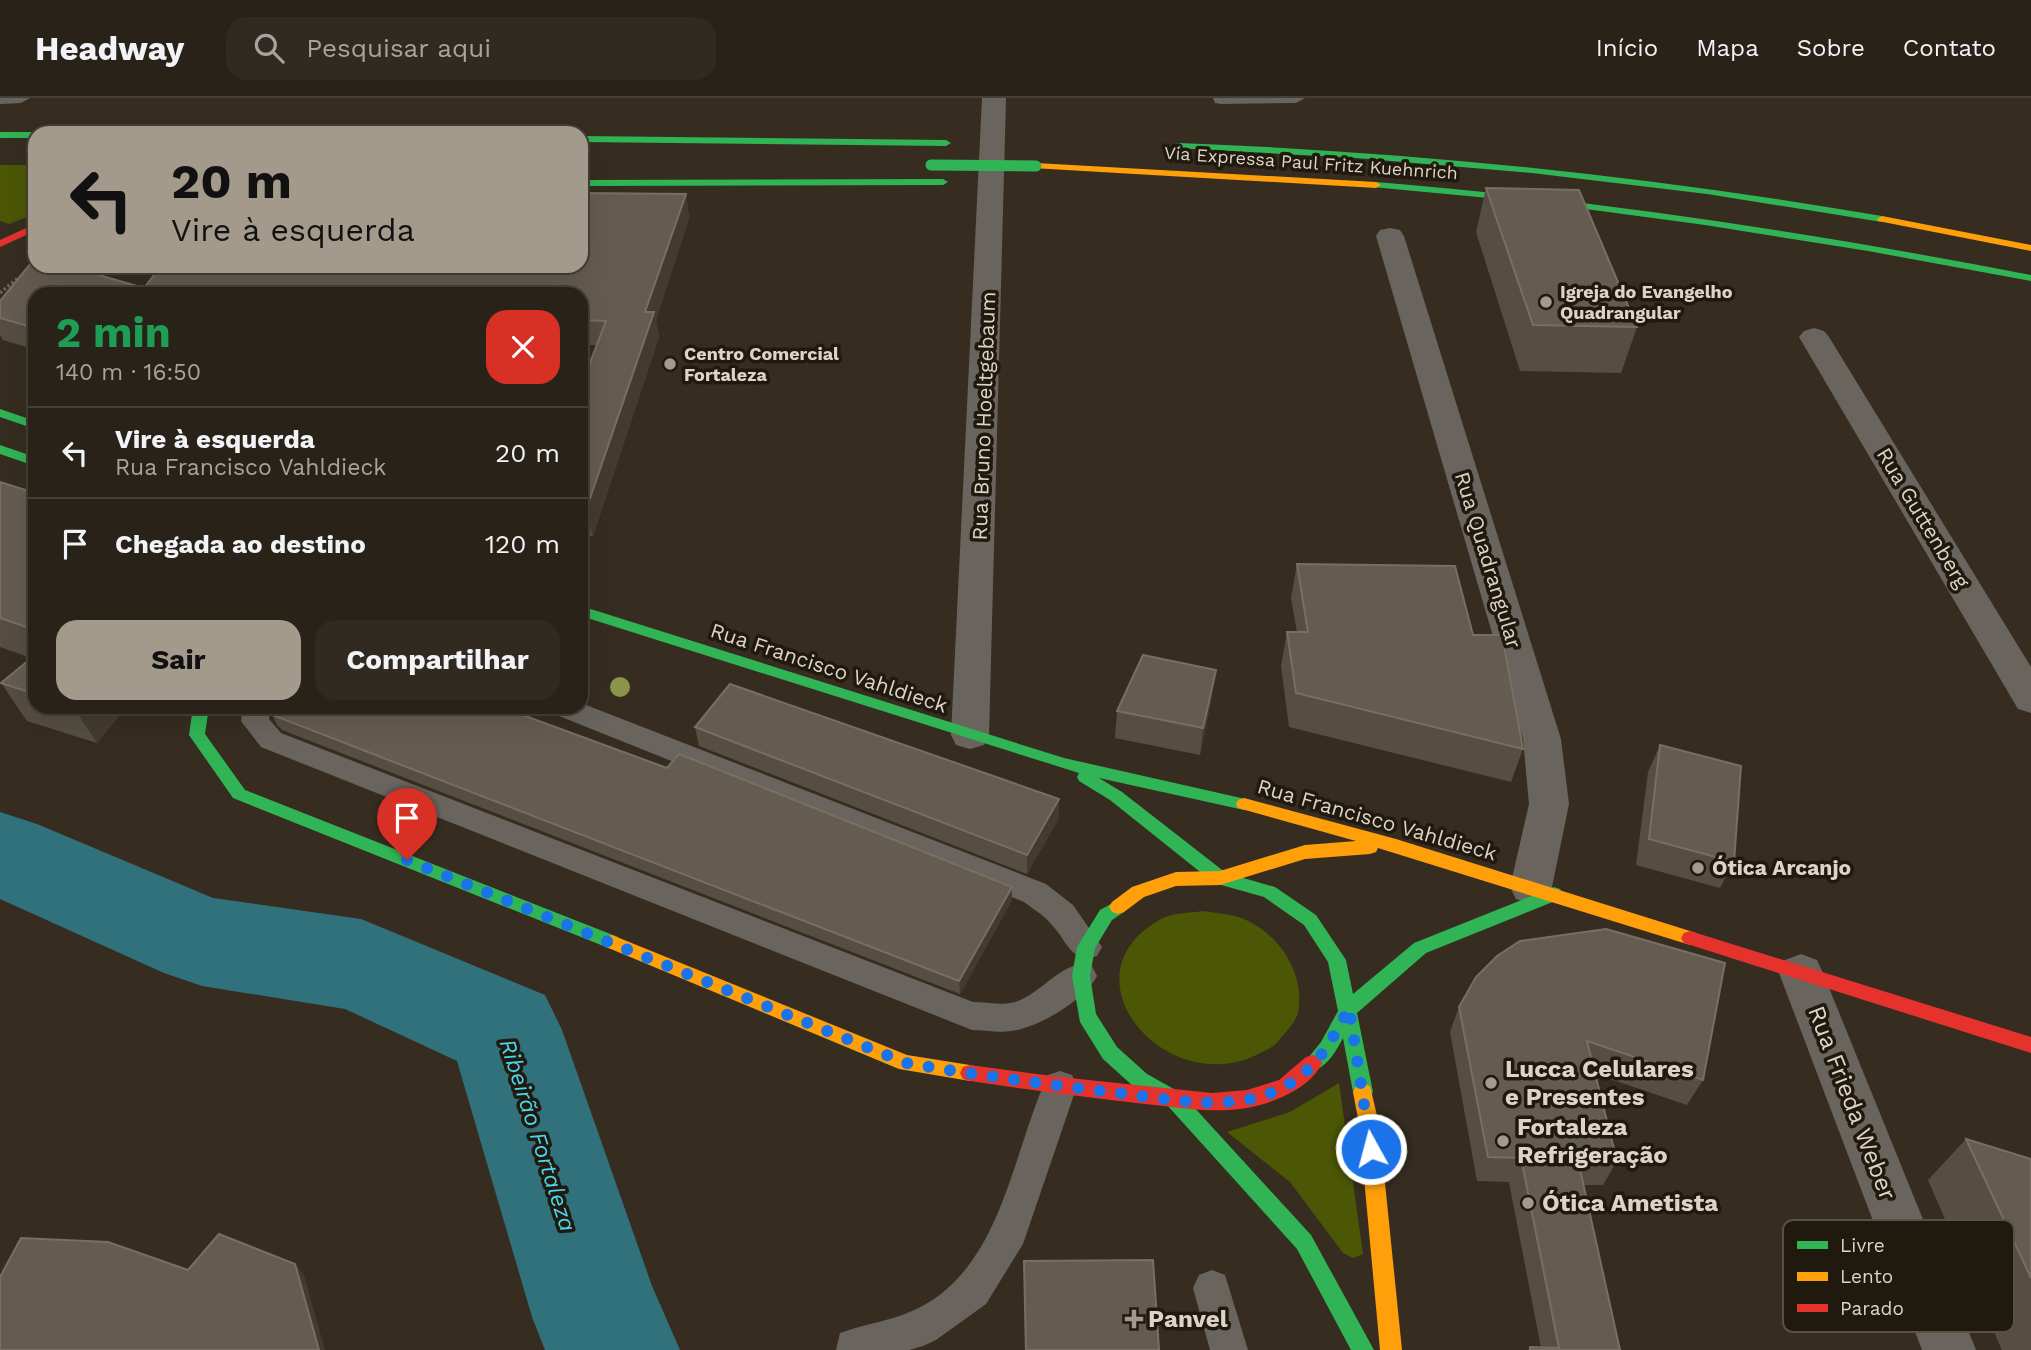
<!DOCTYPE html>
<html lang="pt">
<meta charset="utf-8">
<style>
:root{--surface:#282218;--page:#302a21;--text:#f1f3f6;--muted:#a5a4a2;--line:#443f37;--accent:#a39a8c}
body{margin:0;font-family:"Work Sans",sans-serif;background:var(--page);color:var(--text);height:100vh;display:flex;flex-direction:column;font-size:26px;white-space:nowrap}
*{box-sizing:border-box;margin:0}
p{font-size:23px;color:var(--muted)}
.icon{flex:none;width:38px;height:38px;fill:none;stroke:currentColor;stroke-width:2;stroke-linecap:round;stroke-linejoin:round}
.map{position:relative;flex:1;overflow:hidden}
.panel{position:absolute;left:28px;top:189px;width:560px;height:427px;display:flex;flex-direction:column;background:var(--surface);border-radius:21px;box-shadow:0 7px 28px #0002,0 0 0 2px var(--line)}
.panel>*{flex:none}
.top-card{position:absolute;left:28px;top:28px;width:560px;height:147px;border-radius:21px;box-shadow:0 7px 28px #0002,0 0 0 2px var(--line);background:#a39a8c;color:#111;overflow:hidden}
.pin{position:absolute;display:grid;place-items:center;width:60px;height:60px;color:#fff;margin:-72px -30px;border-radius:50% 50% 50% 0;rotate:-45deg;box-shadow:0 0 7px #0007}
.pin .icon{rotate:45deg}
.me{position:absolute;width:77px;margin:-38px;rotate:353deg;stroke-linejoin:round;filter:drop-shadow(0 0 5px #0008)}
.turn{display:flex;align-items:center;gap:24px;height:147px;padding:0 28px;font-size:32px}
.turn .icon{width:91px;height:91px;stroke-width:2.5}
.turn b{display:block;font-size:49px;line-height:60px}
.round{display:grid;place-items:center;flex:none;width:74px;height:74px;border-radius:21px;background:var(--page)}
.overview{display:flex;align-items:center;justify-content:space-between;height:119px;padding:0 28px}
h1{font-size:42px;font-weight:700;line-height:52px;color:#1e9e55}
.button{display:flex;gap:14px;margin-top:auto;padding:14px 28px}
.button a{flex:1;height:80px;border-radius:21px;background:var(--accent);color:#111;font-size:28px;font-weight:700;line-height:80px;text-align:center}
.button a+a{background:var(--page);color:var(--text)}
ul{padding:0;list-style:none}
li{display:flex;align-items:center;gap:21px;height:91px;padding:0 28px;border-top:2px solid var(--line)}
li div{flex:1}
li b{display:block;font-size:26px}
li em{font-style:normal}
header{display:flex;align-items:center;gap:42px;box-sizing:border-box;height:98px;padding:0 35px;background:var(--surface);border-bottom:2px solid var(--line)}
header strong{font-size:33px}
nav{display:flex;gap:38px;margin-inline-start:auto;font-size:24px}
.search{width:490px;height:63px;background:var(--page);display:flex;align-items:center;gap:18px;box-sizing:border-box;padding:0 24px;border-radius:21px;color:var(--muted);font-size:26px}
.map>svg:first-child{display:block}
</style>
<header>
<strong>Headway</strong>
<div class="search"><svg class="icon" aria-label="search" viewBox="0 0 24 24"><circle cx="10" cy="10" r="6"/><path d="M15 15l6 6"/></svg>Pesquisar aqui</div>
<nav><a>Início</a><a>Mapa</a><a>Sobre</a><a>Contato</a></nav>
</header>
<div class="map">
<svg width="2031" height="1252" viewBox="0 0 2031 1252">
<rect width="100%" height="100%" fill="#362d20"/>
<g fill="#4c5705">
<polygon points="0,67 35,67 35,116 9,126 0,123"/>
<path d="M1203,813C1215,815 1232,816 1244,821C1279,836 1306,876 1298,915C1296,923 1286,934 1280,941C1274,950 1264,953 1254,958C1163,999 1060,877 1161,821C1172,815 1190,815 1203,813Z"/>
<polygon points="1339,985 1363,1156 1353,1160 1343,1155 1290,1084 1227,1034 1290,1014"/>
</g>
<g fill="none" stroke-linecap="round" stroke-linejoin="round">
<polygon fill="#31717c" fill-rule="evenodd" points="0,714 37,726 213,800 361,821 545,897 562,932 652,1188 680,1252 545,1252 532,1219 457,963 345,911 202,888 164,875 0,801"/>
<polyline stroke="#69635c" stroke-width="3.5" stroke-dasharray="2.5 2.5" stroke-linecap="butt" points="0,195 18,180"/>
<g fill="#6a645e" fill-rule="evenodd">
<polygon points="0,0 30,0 21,5 0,6"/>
<polygon points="1213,0 1305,0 1296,5 1221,6 1215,5"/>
<path d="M581,605L1046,786L1073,807L1102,849L1097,858C1071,867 1067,842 1051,826C1044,817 1033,811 1024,804L554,616L550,609H581Z"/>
<path d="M243,609H271L269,621L281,635L973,904C985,904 1000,907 1011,905C1041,899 1063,858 1092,868L1097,878C1085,902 1038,930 1011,933C998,935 984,932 972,932L261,649L241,623Z"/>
<path d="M1060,973L1072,977L1077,988L1023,1146L986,1206L936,1242L923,1248L909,1252H836L840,1235C864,1226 890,1223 912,1213C1002,1174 1011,1056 1048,977Z"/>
<polygon points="1212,1172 1225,1177 1248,1252 1210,1252 1193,1190 1199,1177"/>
</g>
<g fill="#6a645e" fill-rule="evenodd">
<polygon points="982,0 1006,0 989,637 984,647 970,651 956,647 951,637"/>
<polygon points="1390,130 1400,132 1404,138 1561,641 1569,706 1552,789 1546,801 1531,806 1516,801 1510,789 1529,706 1523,641 1376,138 1380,132"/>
<polygon points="1814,230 1824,233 1829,239 2031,569 2031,615 2018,611 1799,239 1804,233"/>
<polygon points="1801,856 1817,862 1823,875 1976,1252 1922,1252 1779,875 1785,862"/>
</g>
<g fill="#30b455" fill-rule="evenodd">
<polygon points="0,34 35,34 39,35 35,35 35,40 0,40"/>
<polygon points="581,38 946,42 951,45 946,48 581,44"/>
<path d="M1179,45C1415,54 1649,78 1882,118L1887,121L1882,124L1707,96L1532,75L1356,60L1175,50V46Z"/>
<polygon points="581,82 943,81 948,84 943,87 581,88"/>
<path d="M1376,84C1596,102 1814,135 2031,177V183L1868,153L1705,127L1541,105L1372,89L1371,87Z"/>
<polygon points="0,311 35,323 35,331 0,319"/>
<polygon points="0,347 35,359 35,368 0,356"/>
<path d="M581,508L1064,660L1250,702L1252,706L1250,710L1244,712L1099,680L1122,694L1226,775L1275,789L1316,817L1346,862L1353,896L1414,845L1554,789L1560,791L1563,796L1560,801L1426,855L1357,915L1373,994L1370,1000L1363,1003L1356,1000L1353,994L1343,940C1336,953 1328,968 1313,973L1306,971L1304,965L1321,944L1338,913L1328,864L1304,827L1264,799L1214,785L1110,702L1079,683L1077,679L1079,675L581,518Z"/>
<polygon points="193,609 209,609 205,636 245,692 618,839 621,844 618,849 612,851 606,849 233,700 189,637"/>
<polygon points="1118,802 1124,804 1127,809 1124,814 1112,822 1095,850 1090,878 1096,916 1117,949 1147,976 1181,995 1311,1137 1374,1252 1351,1252 1297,1151 1167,1007 1133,988 1103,961 1080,924 1072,878 1077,849 1100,812"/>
</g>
<g fill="#ff9f0a" fill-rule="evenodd">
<polygon points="1036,65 1376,84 1381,87 1376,90 1032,70 1031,68"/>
<polygon points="1882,118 2031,147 2031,153 1878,123 1877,121"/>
<polygon points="1244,700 1396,741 1690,833 1696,835 1699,840 1696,845 1690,847 1378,750 1376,754 1370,756 1305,761 1220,787 1176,788 1144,799 1124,814 1118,816 1112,814 1109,809 1112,804 1132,789 1176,774 1220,773 1305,747 1356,743 1238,710 1236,706 1238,702"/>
<polygon points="612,837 907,957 970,967 977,969 980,975 977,981 970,983 899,971 606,849 603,844 606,839"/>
<polygon points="1363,985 1370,988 1379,1026 1402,1252 1380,1252 1359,1026 1353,994 1356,988"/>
</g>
<g fill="#e5322d" fill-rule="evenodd">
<polygon points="35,126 35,133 0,149 0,142"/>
<polygon points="1690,833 2031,939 2031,955 1684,845 1681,840 1684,835"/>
<path d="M1313,957L1320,959L1322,965C1310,991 1273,1005 1247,1010C1213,1016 1179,1009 1145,1006C1087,999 1028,992 970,983L963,981L960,975L963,969L970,967L1060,979L1212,995L1247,992L1279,982L1306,959Z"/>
</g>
<polyline stroke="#30b455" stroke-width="11" points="931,67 1036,68"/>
</g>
<circle fill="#8a944b" cx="620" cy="589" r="10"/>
<g fill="#564e43">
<polygon points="1486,90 1637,229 1621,275 1520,273 1476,134"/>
<polygon points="581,95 686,96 689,120 656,222 659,239 593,438 581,438 581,288 597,247 581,247 581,196 35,196 35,254 33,251 3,242 0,237 0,203 35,160 35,168 68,168 144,190 161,168 581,168"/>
<polygon points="0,384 35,395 35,609 126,609 97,645 27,623 1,585 31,560 0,549"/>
<polygon points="1297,466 1473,537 1523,651 1511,684 1289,629 1281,568 1287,534 1297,534 1291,500"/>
<polygon points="1212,598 1200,657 1115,640 1117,613"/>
<polygon points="270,613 1012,802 960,896 282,632 277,627"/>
<polygon points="695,629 1059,701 1059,720 1027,776 699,648"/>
<polygon points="1660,647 1734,764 1720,790 1636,767 1648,674"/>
<polygon points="1725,865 1703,982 1687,1007 1595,976 1617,1063 1603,1087 1584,1087 1620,1252 1621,1252 1528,1252 1530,1249 1541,1250 1509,1084 1477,1083 1450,934 1459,909"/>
<polygon points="1966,1041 2031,1061 2031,1252 2002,1252 1928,1082"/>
<polygon points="1024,1163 1159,1252 1025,1252"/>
</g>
<g fill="#433b2f">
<polygon points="686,96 689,120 656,222 659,239 593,438 586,412 645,214"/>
<polygon points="1216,572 1212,598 1200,657 1203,630"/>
<polygon points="73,609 126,609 97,645"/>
<polygon points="1059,701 1059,720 1027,776 1027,757"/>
<polygon points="1012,789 1012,802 960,896 959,883"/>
<polygon points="295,1166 304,1177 325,1252 319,1252"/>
</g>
<g fill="#655c51" stroke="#786f63" stroke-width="2">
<polygon points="1486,90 1579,92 1637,229 1533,227"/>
<polygon points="581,95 686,96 645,214 654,214 586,412 581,412 581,288 606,223 581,222 581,196 35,196 35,230 0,220 0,203 35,160 35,168 68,168 144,190 161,168 581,168"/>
<polygon points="0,384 35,395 35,532 0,520"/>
<polygon points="1297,466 1455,468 1473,537 1502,537 1523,651 1296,595 1287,534 1308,534"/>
<polygon points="35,557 35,596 1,585"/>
<polygon points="1143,557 1216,572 1203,630 1117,613"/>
<polygon points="730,586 1059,701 1027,757 695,629"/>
<polygon points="275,609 501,609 667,670 679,656 1012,789 959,883 275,618 270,613"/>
<polygon points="1660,647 1741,668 1734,764 1649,741"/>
<polygon points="1606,831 1725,865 1703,982 1587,943 1617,1063 1578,1062 1620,1252 1621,1252 1530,1252 1530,1249 1559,1250 1521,1060 1488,1059 1459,909 1476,879 1497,858 1520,843"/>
<polygon points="1966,1041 2031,1061 2031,1180"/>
<polygon points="219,1136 295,1166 319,1252 0,1252 0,1179 21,1140 108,1144 188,1172"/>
<polygon points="1153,1162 1159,1252 1026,1252 1024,1163"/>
</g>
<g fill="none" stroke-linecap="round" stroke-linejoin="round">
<path stroke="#1a73e8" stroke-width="12" stroke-dasharray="0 21.6" d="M407,762L906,965C971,976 1036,985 1102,993C1159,999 1233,1018 1286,988C1317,971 1333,940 1349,910L1371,1051"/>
</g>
<g fill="#a39a8c" stroke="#20190e" stroke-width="2.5">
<circle cx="1546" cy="204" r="7"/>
<circle cx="670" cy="266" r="7"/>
<circle cx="1698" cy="770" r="7"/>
<circle cx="1491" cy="985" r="7"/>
<circle cx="1503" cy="1043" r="7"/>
<circle cx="1528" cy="1105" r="7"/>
<path d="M1130.5 1210.5h7v7h7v7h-7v7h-7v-7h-7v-7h7z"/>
</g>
<g text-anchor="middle" stroke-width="7" stroke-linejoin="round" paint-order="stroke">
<g font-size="18" fill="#ded4c6" stroke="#20190e">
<text transform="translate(1311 65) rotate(4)" y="6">Via Expressa Paul Fritz Kuehnrich</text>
</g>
<g font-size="18" font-weight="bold" fill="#ded4c6" stroke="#20190e" text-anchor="start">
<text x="1560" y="200">Igreja do Evangelho<tspan x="1560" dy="21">Quadrangular</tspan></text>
<text x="684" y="262">Centro Comercial<tspan x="684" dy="21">Fortaleza</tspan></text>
</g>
<g font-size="21" fill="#ded4c6" stroke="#20190e">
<text transform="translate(984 318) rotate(-88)" y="7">Rua Bruno Hoeltgebaum</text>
<text transform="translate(1923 420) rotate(59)" y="7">Rua Guttenberg</text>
<text transform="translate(1488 462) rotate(73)" y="7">Rua Quadrangular</text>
<text transform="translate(829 570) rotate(18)" y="7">Rua Francisco Vahldieck</text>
<text transform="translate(1377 722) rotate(16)" y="7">Rua Francisco Vahldieck</text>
</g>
<g font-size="21" font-weight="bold" fill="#ded4c6" stroke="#20190e" text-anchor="start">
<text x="1712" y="777">Ótica Arcanjo</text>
</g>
<g font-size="23" font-style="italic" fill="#4ad6ee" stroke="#20190e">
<text transform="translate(538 1037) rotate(72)" y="8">Ribeirão Fortaleza</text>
</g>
<g font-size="24" font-weight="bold" fill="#ded4c6" stroke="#20190e" text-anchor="start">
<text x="1505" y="979">Lucca Celulares<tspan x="1505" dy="28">e Presentes</tspan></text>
<text x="1517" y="1037">Fortaleza<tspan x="1517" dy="28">Refrigeração</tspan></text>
<text x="1542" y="1113">Ótica Ametista</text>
<text x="1148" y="1229">Panvel</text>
</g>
<g font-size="24" fill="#ded4c6" stroke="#20190e">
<text transform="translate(1852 1005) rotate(69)" y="8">Rua Frieda Weber</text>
</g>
</g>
<rect x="1783" y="1122" width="231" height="112" rx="10" fill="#20190e" stroke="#595145" stroke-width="2"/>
<rect x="1797" y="1143" width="31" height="8" fill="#30b455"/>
<rect x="1797" y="1174" width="31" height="9" fill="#ff9f0a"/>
<rect x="1797" y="1206" width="31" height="8" fill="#e5322d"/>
<g font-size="19" fill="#ded4c6">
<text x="1840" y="1154">Livre</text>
<text x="1840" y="1185">Lento</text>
<text x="1840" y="1217">Parado</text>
</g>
</svg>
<div class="pin" style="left:407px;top:762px;background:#d93025"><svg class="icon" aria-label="arrive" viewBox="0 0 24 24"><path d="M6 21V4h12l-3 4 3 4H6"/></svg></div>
<svg class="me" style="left:1371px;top:1051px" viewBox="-20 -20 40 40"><circle r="17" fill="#1a73e8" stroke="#fff" stroke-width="3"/><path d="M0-11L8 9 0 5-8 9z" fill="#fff"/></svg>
<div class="top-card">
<div class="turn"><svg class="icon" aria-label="left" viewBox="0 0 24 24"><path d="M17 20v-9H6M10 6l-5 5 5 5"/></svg><div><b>20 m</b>Vire à esquerda</div></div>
</div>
<section class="panel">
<div class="overview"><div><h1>2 min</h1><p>140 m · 16:50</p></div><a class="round" style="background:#d93025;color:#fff"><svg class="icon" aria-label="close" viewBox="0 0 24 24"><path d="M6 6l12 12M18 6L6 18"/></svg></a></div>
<ul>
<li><svg class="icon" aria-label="left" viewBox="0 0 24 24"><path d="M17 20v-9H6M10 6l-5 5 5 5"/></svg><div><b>Vire à esquerda</b><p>Rua Francisco Vahldieck</p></div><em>20 m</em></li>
<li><svg class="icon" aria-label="arrive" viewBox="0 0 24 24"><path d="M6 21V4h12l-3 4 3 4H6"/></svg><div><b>Chegada ao destino</b></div><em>120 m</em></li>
</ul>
<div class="button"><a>Sair</a><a>Compartilhar</a></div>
</section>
</div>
